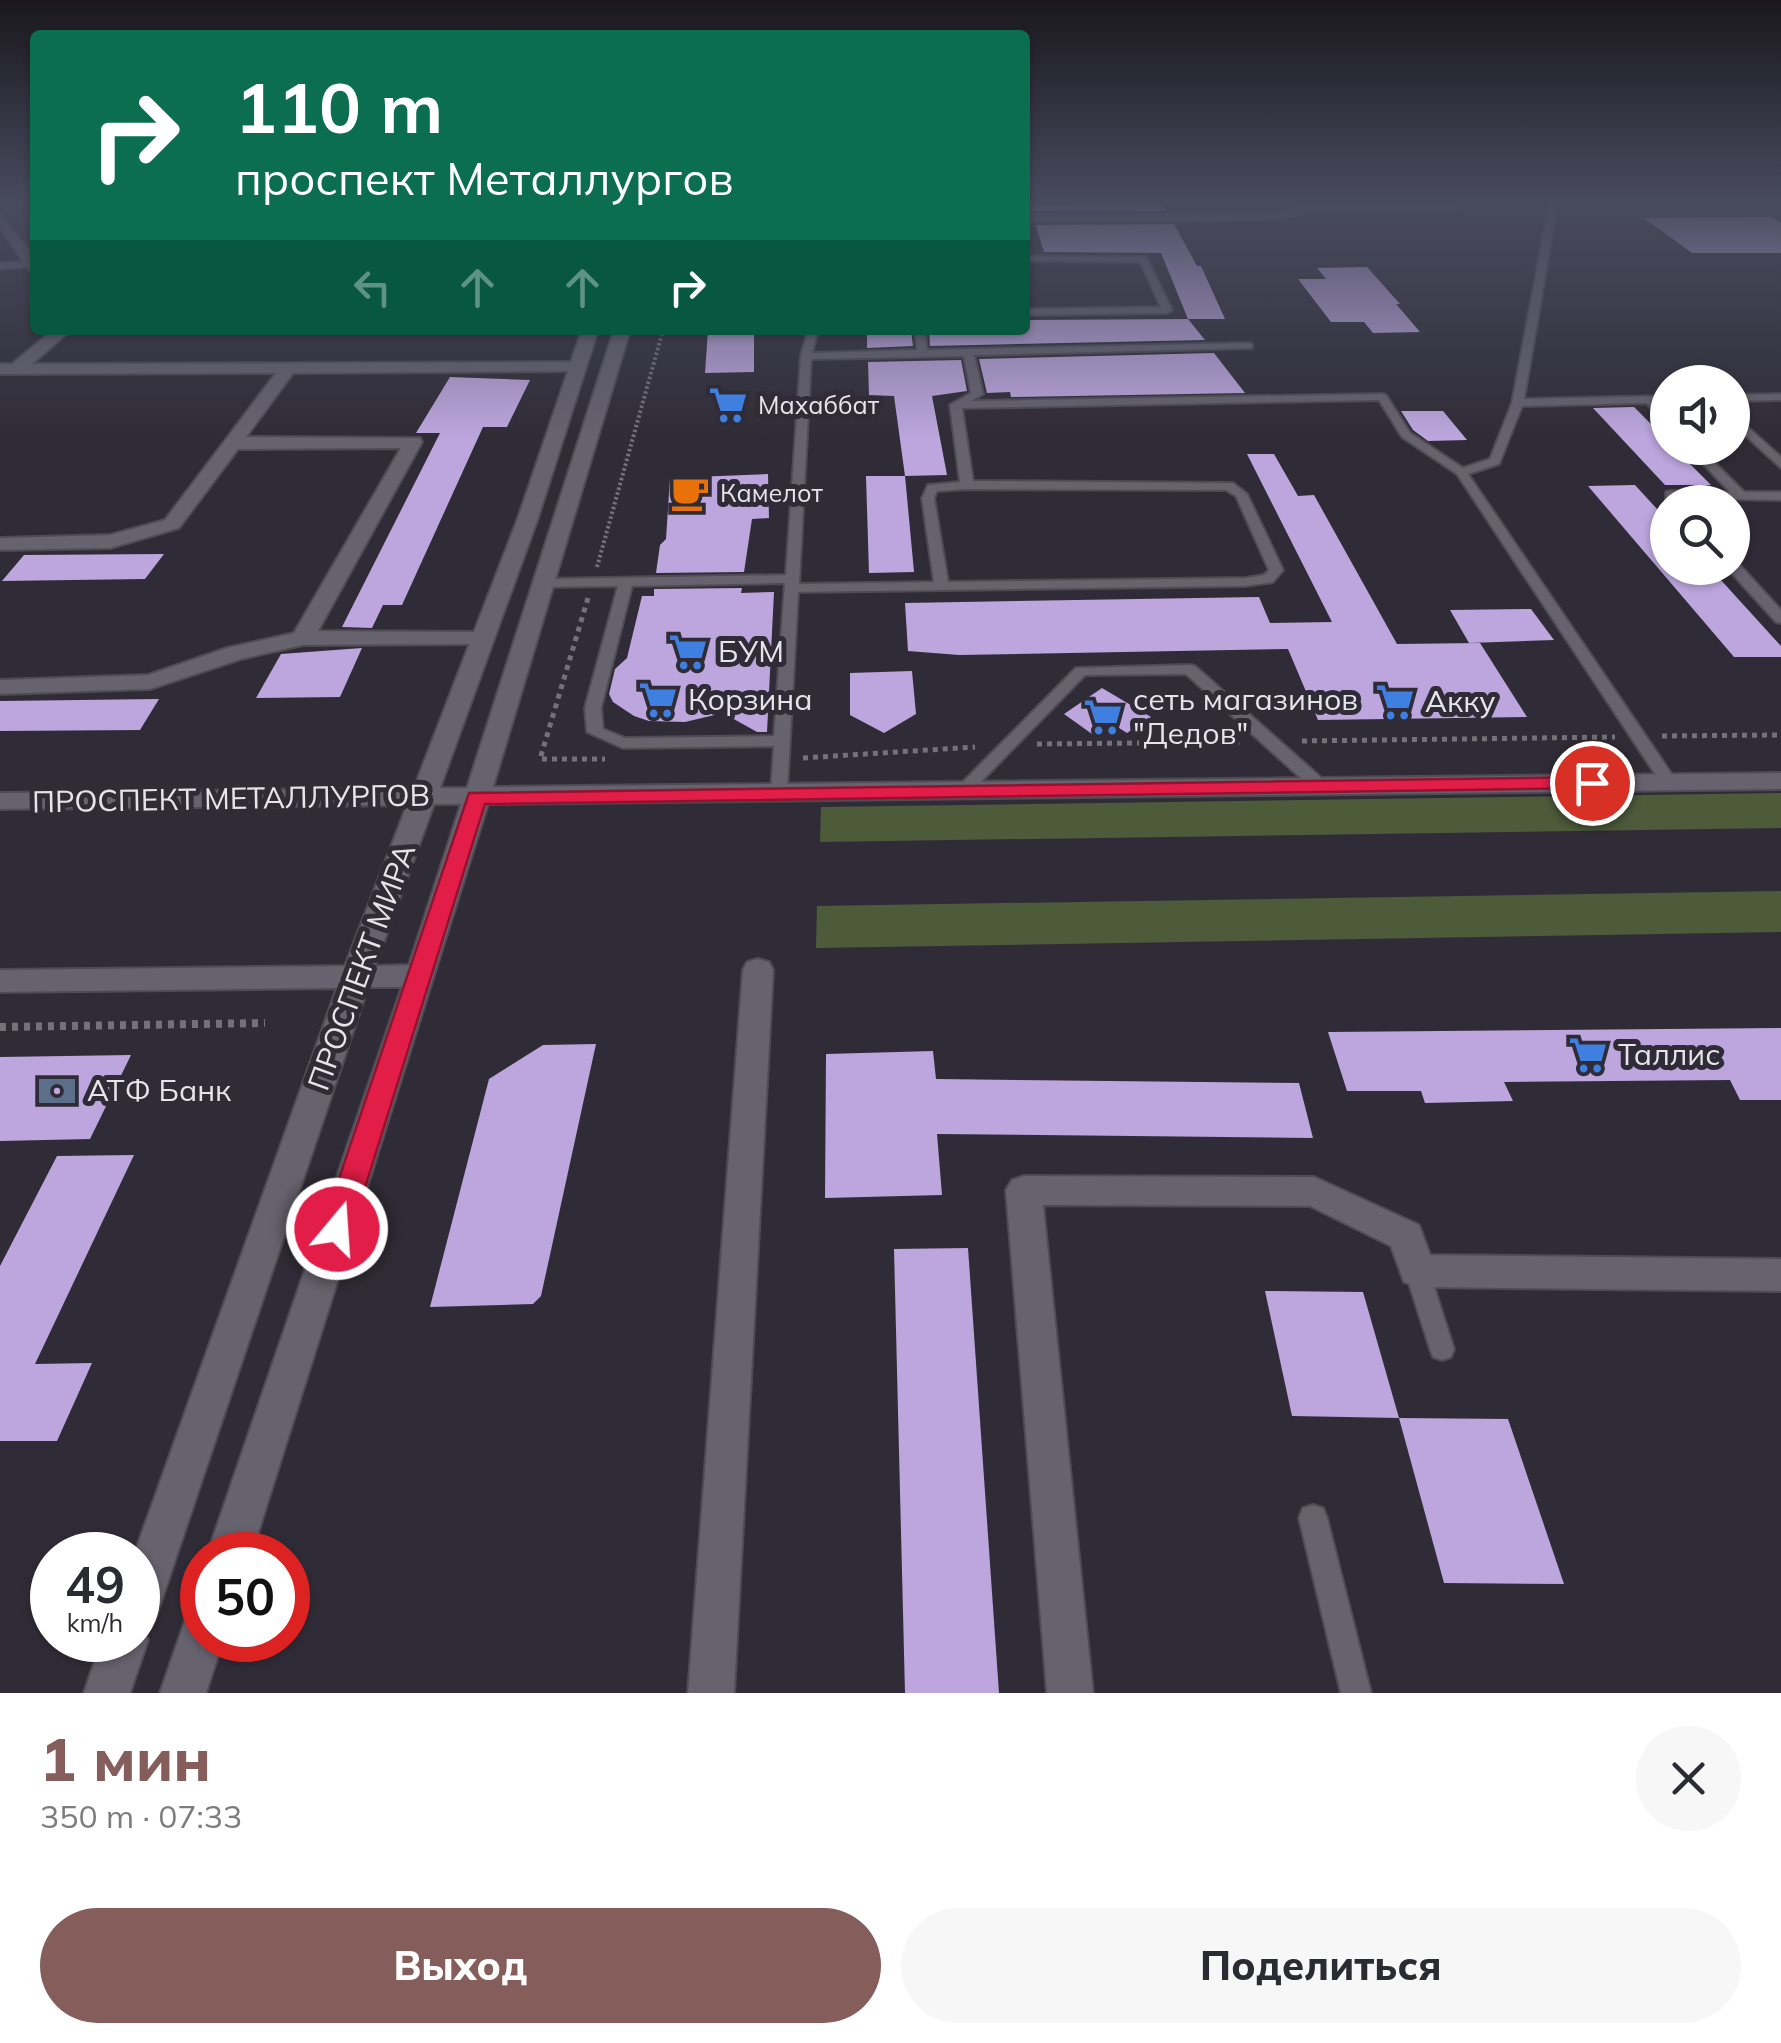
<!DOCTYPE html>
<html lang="ru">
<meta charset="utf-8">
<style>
:root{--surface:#fff;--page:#f7f7f7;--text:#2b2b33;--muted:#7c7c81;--accent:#855e5b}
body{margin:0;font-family:Mulish,sans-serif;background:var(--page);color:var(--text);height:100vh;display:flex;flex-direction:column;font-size:38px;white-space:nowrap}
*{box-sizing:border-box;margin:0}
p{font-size:32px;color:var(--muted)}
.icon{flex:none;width:55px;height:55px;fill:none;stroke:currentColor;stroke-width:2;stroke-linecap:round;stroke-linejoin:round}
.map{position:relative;height:1693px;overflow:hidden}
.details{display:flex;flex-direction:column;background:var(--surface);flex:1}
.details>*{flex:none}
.banner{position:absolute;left:30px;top:30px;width:1000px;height:305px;border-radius:10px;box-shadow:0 2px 8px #0004;background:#0b6e4f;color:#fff;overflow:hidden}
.controls{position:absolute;left:1650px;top:365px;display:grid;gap:20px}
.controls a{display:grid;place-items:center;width:100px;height:100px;border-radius:50%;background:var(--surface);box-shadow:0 2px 8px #0004;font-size:50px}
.speed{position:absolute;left:30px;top:1532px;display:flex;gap:20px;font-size:50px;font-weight:700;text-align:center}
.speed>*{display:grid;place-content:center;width:130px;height:130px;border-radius:50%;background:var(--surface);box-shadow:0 2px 8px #0004;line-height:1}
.speed small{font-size:25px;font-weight:400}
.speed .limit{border:15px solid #d22;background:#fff;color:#111}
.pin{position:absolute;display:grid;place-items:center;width:85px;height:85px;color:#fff;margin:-42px;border:5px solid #fff;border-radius:50%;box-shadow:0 2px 10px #0007}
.me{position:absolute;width:110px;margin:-55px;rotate:18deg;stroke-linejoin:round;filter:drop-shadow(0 0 8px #0008)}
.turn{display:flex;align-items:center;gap:35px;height:210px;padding:0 40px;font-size:45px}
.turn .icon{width:130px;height:130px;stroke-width:2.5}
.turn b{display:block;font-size:70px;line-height:85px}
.lanes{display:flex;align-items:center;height:95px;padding:0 40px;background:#0003;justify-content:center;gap:50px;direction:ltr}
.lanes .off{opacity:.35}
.round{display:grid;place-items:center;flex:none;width:105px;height:105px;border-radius:52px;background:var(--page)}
.summary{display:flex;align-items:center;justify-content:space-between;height:170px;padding:0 40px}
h1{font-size:60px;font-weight:800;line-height:75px;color:var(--accent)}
.action{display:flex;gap:20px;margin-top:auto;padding:20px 40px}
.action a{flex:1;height:115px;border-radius:60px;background:var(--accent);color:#fff;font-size:40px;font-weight:800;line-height:115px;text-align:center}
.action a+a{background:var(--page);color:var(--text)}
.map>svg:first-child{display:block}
</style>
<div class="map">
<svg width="1781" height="1693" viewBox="0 0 1781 1693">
<rect width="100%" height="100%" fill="#302c37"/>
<g fill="#4d5b3b">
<polygon points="1781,793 1781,828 820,842 821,807"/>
<polygon points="1781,891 1781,932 816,948 817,906"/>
</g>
<g fill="#bca6dd">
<polygon points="1139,200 1160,200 1166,211 1032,211 1030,204 1141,203"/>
<polygon points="1771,217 1781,223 1781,253 1692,253 1644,218"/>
<polygon points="1174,224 1197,266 1201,266 1225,319 1188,319 1161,253 1044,252 1036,225"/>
<polygon points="1367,267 1400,304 1396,304 1420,332 1373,333 1364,322 1331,322 1298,279 1326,279 1317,268"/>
<polygon points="1188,319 1205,340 930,346 929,330 1025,330 1025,320"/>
<polygon points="708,330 754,330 754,372 705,373"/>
<polygon points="867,330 911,330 913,346 867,348"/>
<polygon points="1214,353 1245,393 1011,397 1010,392 987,393 979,359"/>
<polygon points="961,360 967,391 932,396 947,475 905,476 894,396 869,395 868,362"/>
<polygon points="450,377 530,380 507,427 483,427 402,605 383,605 372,628 342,627 440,433 416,433"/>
<polygon points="1634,407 1668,441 1668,448 1674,448 1711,485 1665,485 1593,408"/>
<polygon points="1401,411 1443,411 1467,440 1428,441 1413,430"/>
<polygon points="1247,454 1274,454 1298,496 1314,495 1397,644 1480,643 1527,717 1318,720 1288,649 959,655 908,651 905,603 1259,597 1270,623 1332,622"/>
<polygon points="768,474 769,518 752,519 744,572 656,573 660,545 666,539 670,478"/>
<polygon points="866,476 905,476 914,572 869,573"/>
<polygon points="1635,485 1668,521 1668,568 1710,568 1781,646 1781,657 1734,657 1588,486"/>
<polygon points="164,554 145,579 2,581 24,555"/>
<polygon points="742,588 741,593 774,592 767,732 757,732 723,713 685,722 649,721 634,716 613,702 609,694 615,669 627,658 642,596 654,596 654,589"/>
<polygon points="1531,609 1554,640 1469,643 1450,610"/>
<polygon points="362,648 340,697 256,698 281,654"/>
<polygon points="912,671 916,714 884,733 850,715 850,673"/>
<polygon points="1102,688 1151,717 1127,733 1119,728 1097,729 1092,734 1064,714"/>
<polygon points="159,699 140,730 0,731 0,701"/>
<polygon points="1781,1028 1781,1100 1740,1100 1730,1080 1504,1082 1513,1101 1425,1103 1421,1091 1347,1091 1328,1032"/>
<polygon points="596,1044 541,1296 533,1304 430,1307 489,1079 543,1045"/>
<polygon points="933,1051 936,1079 1299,1083 1313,1138 937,1134 942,1195 825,1198 826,1054"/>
<polygon points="131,1055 90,1139 0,1141 0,1057"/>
<polygon points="134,1155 35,1364 92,1363 57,1441 0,1441 0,1266 57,1156"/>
<polygon points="968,1248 999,1693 905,1693 894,1249"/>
<polygon points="1265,1291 1363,1292 1399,1418 1292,1416"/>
<polygon points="1399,1418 1508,1419 1564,1584 1444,1583"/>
</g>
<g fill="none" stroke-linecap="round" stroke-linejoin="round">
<g stroke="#4e4b53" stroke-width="4">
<g id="service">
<polygon points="1454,200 1462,200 1461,208 1444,212 1303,212 1274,220 1025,221 1025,215 1274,214 1303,206 1444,206 1454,204"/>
<path d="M1550,200H1558L1524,399L1668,396V402L1658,403L1668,413V423L1646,403L1522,406L1499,464L1468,474L1677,782L1675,786H1663L1457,474L1402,437L1379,400L962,408L973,481L1233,483L1247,494L1283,570L1273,582L1245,586L798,592L787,792L779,797L771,792L774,746L623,748L587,732L585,708L618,586L545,587L538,583L545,579L786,575L801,356L808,330H818L812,353L917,350L915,330H925L927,350L1248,343L1252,344V348L974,355L983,394L971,401L1382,394L1386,395L1410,433L1463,468L1490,459L1512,403ZM964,356L971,393L950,405L960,482L928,485L922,498L934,582L799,584L811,359ZM967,489L1226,490L1236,496L1269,570L1264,575L1245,578L948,582L934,498L937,491ZM785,583L774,736L625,738L603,729L601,708L632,586Z"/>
<polygon points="1030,256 1146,257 1172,310 1167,313 1025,315 1025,309 1161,307 1140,262 1027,261 1027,257"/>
<polygon points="0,263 31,262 35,266 0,269"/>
<polygon points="1781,394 1781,400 1732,401 1732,395"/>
<polygon points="1732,413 1781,457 1781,468 1732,423"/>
<polygon points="1688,448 1700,448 1744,492 1781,492 1781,500 1666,498 1666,492 1670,491 1730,492"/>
<polygon points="1732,561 1737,562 1781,610 1781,623 1776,622 1727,568 1732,568"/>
<polygon points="1190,665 1195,666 1327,783 1329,787 1327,791 1315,791 1186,674 1085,675 970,793 964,794 956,789 1076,668"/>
<polygon points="1417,1261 1425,1264 1429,1271 1454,1349 1451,1357 1442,1360 1433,1357 1430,1349 1405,1271 1409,1264"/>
<polygon points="1313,1505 1323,1508 1327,1518 1371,1693 1341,1693 1299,1518 1303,1508"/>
</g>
</g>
<g stroke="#4e4b53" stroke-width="4">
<g id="minor">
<polygon points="0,214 35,258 35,272 30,271 0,228"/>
<polygon points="53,330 71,330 32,364 584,362 586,366 578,371 293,373 246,437 420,438 422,442 318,631 481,632 489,634 492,639 489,644 303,645 241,659 150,689 0,694 0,680 148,675 227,648 294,633 401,448 238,449 179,528 110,548 0,550 0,538 110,535 165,520 276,373 0,374 0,364 12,364"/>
<polygon points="758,959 769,962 773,970 734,1693 688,1693 743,970 747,962"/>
<polygon points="1024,1176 1314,1177 1419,1225 1430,1255 1781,1259 1781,1291 1417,1287 1404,1282 1391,1246 1310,1206 1043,1205 1093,1693 1047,1693 1006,1190 1012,1180"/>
</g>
</g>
<g stroke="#4e4b53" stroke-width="4">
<g id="secondary">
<path d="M582,330H598L538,518L440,788H467L614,330H630L493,787L1781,773V789L488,804L251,1555H207L402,987H368L160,1605L154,1621L142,1626L148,1640L130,1693H84L102,1640H138V1555H134L337,988L0,992V970L345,966L407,805L0,809V793L414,788L518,518ZM434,804H461L409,965L375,966Z"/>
<polygon points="202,1611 202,1640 223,1640 206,1693 160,1693 186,1618"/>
</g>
</g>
<polyline stroke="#74717a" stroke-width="4" stroke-dasharray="2.5 2.5" stroke-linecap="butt" points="597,567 663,330"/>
<g stroke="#74717a" stroke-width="5" stroke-dasharray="5 5" stroke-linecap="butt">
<polyline points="588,598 540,759 605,759"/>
<polyline points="1662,736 1781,735"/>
<polyline points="1302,741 1615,737"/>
<polyline points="1037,744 1240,742"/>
<polyline points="803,758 975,747"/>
</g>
<polyline stroke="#74717a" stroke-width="8" stroke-dasharray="6 6" stroke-linecap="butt" points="0,1027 265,1023"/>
<use href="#service" fill="#66626e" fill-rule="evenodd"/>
<use href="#minor" fill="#66626e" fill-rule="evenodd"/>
<use href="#secondary" fill="#66626e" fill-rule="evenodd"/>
</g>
<linearGradient id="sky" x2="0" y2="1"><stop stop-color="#1a181e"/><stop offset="0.46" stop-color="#484b5e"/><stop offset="1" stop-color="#484b5e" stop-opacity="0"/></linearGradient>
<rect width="1781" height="437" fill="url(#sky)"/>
<polygon fill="#e11d48" stroke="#92132f" stroke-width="2.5" points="1592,777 1599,779 1603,783 1599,788 485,804 352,1229 347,1238 337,1242 326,1238 322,1229 469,793"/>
<defs>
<g id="supermarket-bare" transform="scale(3)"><path d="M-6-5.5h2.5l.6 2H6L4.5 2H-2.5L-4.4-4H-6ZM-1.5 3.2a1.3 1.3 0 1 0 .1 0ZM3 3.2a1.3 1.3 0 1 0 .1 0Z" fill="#3f7fe0" stroke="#302c37" stroke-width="2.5" paint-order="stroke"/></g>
<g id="cafe-bare" transform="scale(3)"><path d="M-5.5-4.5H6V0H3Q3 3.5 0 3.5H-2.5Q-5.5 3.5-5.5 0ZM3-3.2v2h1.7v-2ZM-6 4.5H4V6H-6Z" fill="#e8710a" stroke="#302c37" stroke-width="2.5" paint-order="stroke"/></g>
<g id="bank-bare" transform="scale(3)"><path d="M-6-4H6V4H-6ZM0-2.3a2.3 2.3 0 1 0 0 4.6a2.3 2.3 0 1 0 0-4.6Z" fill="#5c6f8a" stroke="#302c37" stroke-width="2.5" paint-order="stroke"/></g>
</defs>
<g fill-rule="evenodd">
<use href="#supermarket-bare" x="728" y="405"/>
<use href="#cafe-bare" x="690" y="493"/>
<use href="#supermarket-bare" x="688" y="652"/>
<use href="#supermarket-bare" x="658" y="700"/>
<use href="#supermarket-bare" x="1395" y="702"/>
<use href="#supermarket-bare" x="1103" y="717"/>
<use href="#supermarket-bare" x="1588" y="1055"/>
<use href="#bank-bare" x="57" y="1091"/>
</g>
<g text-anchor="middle" stroke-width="10" stroke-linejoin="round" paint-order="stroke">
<g font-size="25" fill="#e6e3ea" stroke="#302c37" text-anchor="start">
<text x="758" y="414">Махаббат</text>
<text x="720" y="502">Камелот</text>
</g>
<g font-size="30" fill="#e6e3ea" stroke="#302c37" text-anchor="start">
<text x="718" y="662">БУМ</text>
<text x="688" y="710">Корзина</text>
<text x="1133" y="710">сеть магазинов<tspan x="1133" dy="34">"Дедов"</tspan></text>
<text x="1425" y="712">Акку</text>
<text x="1618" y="1065">Таллис</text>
<text x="87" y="1101">АТФ Банк</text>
</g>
<g font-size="30" fill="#e6e3ea" stroke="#302c37">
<text transform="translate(231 799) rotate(-1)" y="10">ПРОСПЕКТ МЕТАЛЛУРГОВ</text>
<text transform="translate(362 967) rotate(-70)" y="10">ПРОСПЕКТ МИРА</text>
</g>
</g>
</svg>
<div class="controls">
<a><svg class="icon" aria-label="sound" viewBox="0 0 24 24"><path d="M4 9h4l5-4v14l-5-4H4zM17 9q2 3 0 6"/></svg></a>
<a><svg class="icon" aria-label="search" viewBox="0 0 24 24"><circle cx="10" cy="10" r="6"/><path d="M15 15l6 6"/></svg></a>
</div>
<div class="speed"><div>49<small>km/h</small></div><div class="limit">50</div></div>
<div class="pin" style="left:1592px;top:783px;background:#d93025"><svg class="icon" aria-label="arrive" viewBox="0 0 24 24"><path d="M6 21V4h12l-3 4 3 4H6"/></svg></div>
<svg class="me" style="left:337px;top:1229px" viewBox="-20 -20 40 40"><circle r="17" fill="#e11d48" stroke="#fff" stroke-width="3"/><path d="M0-11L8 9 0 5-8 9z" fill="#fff"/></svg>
<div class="banner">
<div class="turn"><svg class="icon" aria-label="right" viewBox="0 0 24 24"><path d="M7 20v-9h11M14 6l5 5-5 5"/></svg><div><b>110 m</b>проспект Металлургов</div></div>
<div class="lanes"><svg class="icon off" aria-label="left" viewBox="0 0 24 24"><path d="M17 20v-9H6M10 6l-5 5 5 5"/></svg><svg class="icon off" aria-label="ahead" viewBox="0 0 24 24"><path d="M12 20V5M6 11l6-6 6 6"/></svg><svg class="icon off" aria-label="ahead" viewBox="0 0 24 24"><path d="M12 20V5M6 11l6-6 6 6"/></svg><svg class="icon" aria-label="right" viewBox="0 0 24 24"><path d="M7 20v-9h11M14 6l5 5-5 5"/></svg></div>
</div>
</div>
<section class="details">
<div class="summary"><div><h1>1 мин</h1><p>350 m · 07:33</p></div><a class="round"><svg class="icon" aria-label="close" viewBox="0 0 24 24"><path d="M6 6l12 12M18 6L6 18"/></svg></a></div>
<div class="action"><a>Выход</a><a>Поделиться</a></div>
</section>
